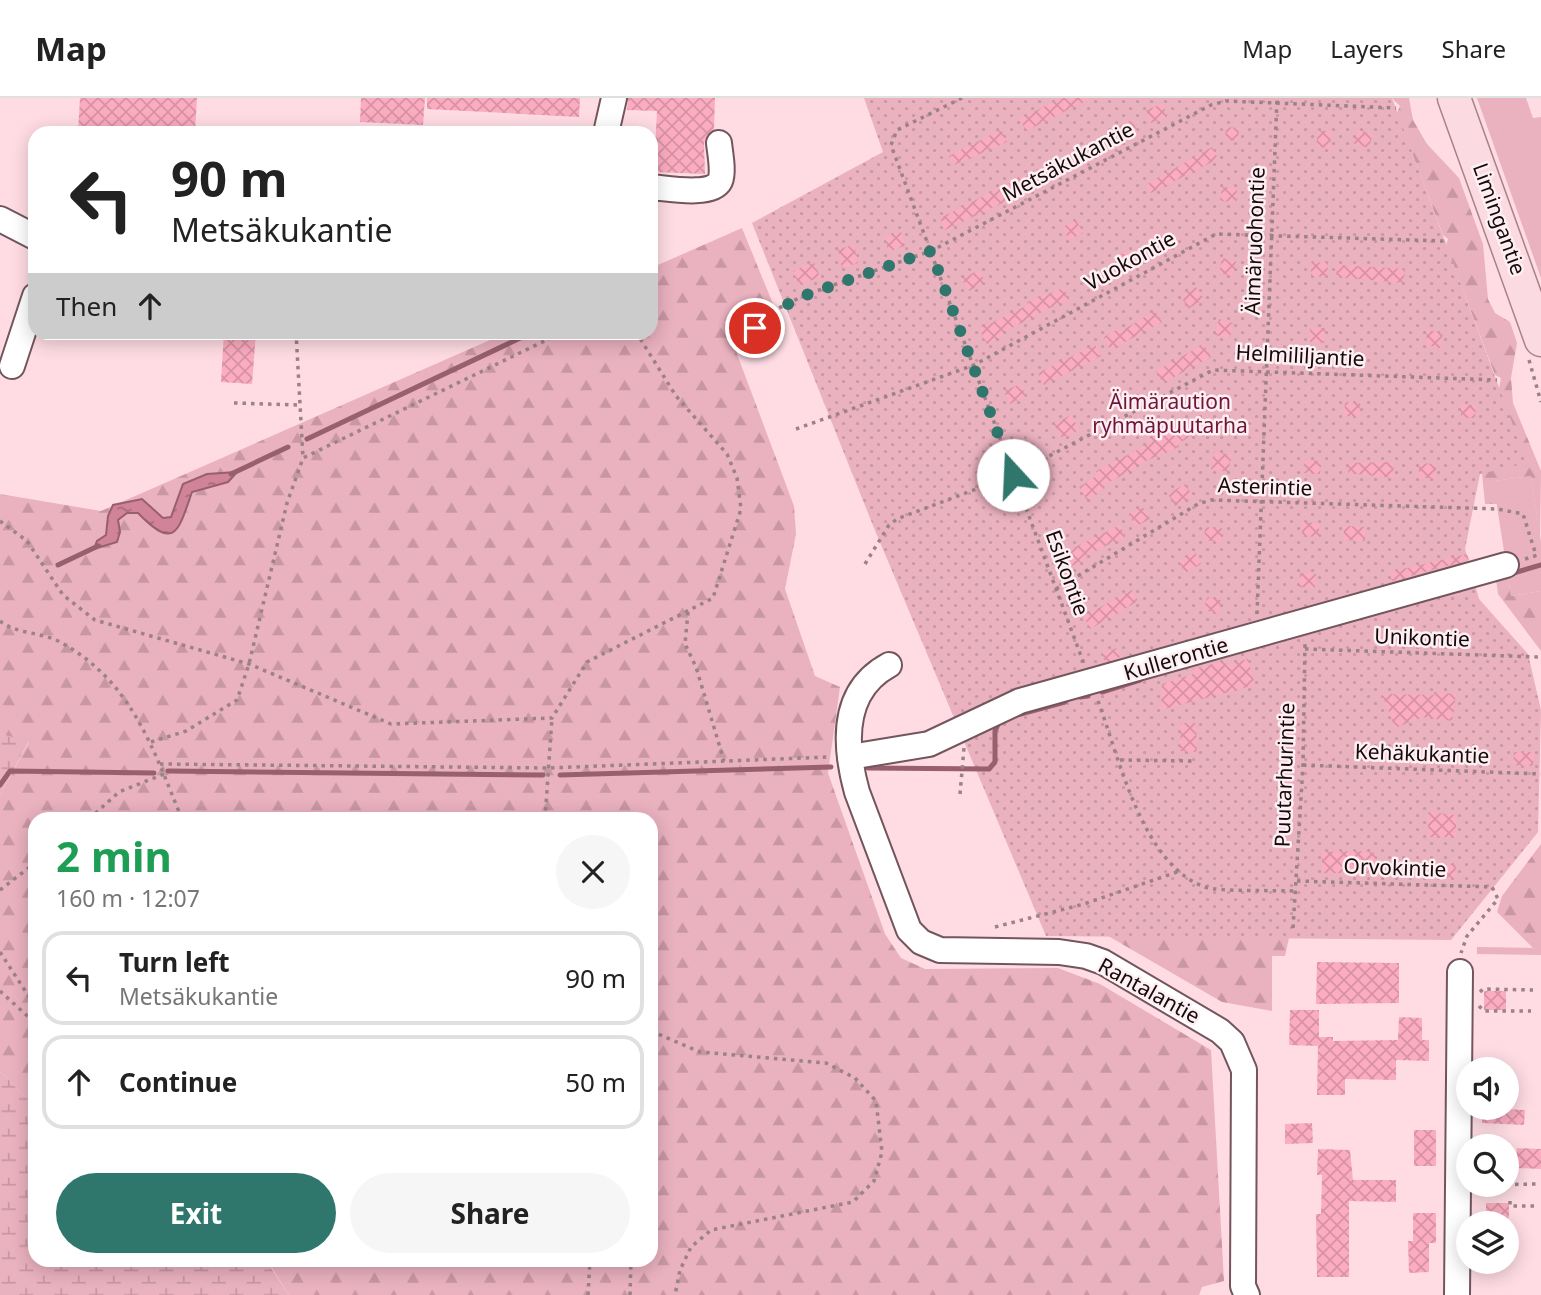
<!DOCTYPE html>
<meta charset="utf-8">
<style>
:root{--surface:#fff;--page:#f6f6f6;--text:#222;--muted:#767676;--line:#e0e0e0;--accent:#2f766c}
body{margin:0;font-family:"Noto Sans",sans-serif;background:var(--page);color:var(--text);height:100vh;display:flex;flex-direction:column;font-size:26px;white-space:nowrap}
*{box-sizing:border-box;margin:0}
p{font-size:23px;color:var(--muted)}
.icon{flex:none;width:38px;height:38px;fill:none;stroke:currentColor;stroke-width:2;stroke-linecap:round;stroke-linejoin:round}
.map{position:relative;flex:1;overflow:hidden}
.panel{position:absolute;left:28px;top:714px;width:630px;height:455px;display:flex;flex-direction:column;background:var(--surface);border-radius:21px;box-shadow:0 4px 18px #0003}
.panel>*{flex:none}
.hud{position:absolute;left:28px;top:28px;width:630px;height:214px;border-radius:21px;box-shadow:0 4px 18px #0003;background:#fff;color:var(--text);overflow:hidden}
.tools{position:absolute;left:1456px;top:959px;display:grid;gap:14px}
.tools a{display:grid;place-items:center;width:63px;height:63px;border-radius:50%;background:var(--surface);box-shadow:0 4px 18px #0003;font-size:35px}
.pin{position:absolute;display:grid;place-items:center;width:60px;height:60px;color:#fff;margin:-30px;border:4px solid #fff;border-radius:50%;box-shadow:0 2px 7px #0007}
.me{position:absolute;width:77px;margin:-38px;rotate:340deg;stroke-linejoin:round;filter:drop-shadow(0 0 5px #0008)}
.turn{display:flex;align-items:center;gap:24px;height:147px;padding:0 28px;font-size:32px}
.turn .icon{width:91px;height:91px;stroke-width:2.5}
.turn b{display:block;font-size:49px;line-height:60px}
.then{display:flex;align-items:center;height:66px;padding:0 28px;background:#0003;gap:14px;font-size:26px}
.round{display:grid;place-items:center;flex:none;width:74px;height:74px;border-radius:37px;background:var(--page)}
.summary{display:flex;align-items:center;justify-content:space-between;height:119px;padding:0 28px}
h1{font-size:42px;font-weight:700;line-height:52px;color:#1e9e55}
.action{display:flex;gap:14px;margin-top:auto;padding:14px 28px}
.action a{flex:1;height:80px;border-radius:42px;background:var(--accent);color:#fff;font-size:28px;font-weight:700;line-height:80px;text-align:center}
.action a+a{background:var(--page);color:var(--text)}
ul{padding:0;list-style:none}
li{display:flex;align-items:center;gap:21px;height:94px;margin:0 14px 10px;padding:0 14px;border:4px solid var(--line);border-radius:21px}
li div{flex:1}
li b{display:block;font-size:26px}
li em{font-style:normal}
header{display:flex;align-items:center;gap:42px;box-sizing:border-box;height:98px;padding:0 35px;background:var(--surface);border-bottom:2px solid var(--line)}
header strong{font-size:33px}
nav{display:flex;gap:38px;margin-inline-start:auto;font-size:24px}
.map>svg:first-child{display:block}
</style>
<header>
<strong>Map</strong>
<nav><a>Map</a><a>Layers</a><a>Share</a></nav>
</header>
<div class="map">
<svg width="1541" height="1197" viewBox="0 0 1541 1197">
<defs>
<pattern id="forest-firs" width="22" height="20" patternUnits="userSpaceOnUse" patternTransform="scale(1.75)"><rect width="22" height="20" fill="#eab1bf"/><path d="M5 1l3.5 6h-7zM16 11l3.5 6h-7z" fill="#c897a3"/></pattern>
<pattern id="wetland-marsh" width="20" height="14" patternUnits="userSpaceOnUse" patternTransform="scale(1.75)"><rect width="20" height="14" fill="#eab1bf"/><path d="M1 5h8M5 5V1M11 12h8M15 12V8" fill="none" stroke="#c897a3"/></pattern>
<pattern id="garden-dots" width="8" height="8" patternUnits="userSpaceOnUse" patternTransform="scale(1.75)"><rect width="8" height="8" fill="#eab1bf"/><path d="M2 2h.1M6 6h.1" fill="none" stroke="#c897a3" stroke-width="1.8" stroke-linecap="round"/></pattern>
<pattern id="water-ripples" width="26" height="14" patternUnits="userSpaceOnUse" patternTransform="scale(1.75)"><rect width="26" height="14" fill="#d18499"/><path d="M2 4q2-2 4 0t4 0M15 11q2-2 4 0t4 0" fill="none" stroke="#a86a7b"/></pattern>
<pattern id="building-cross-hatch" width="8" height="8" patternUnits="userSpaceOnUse" patternTransform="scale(1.75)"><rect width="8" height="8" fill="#fcacc0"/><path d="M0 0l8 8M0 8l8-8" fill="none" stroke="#d793a4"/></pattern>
</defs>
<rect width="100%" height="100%" fill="#ffdce4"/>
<g fill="#eab1bf">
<polygon points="1477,0 1526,0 1533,20 1541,19 1541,180"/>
<polygon points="1531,378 1541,444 1541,493 1511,498 1493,383"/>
<polygon points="1477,849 1541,850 1541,857 1477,856"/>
</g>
<g fill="url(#forest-firs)">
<polygon points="1392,0 1409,0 1413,22 1427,46 1459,80 1483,146 1488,201 1495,215 1510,224 1517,245 1511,280 1513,305 1541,373 1540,440 1531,378 1494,383 1497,406 1485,406 1482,376 1501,280 1495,277 1446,147 1448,141 1443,137 1397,15 1400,8"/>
<polygon points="742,130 773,206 725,224 794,408 796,436 785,491 815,578 840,589 828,675 885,836 901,860 925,871 1058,870 1100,886 1211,952 1224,1183 1202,1189 1199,1197 289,1197 270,1167 254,1162 651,1162 651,721 35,721 35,1009 0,973 0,697 29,644 0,636 0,396 101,413 506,235 651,234 651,170"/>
<polygon points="1508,478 1511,498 1541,493 1541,553 1498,496 1496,481"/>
<polygon points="1541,746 1541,850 1533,850 1497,814 1502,798"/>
<polygon points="1103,835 1265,837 1289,840 1285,858 1272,858 1272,913 1222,904"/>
</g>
<g fill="url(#wetland-marsh)">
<polygon points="0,636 29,643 0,697"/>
<polygon points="0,973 35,1009 35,1162 254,1162 269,1167 289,1197 0,1197"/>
</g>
<polygon fill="url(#garden-dots)" points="864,0 1392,0 1527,365 1480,376 1465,451 1479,501 1528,556 1541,612 1538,734 1451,842 1046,838 874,430 752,125 883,54"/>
<path fill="url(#water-ripples)" stroke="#985f6f" stroke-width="2" d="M237,374L228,384L192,394C178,434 175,453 138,415H127L118,422L120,434L117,444L94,451L97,443L106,437L108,418L113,407L142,401L163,420L171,419L183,386L207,376Z"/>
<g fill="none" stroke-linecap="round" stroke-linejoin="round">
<g stroke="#985f6f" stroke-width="5">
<polyline points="307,341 533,234"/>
<polyline points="231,376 288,349"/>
<polyline points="58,467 98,448"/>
<polyline points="1510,476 1541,467"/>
<polyline points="1102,594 1140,582"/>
<polyline points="1080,599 1088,598"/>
<polyline points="1017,617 1065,604"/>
<polyline points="868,670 989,671 995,664 995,633 999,624"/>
<polyline points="168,673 543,677"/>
<polyline points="560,677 831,669"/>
<polyline points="0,687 10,673 154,675"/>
</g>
</g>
<g fill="url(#building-cross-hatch)">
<polygon points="80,0 197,0 195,35 78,34"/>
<polygon points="361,0 425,0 423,27 360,24"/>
<polygon points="427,0 580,0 579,19 427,11"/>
<polygon points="628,0 715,0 714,32 706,39 704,46 705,76 654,74 657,13 627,12"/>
<polygon points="1061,0 1091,0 1026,33 1020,21"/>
<polygon points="1163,6 1167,19 1151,25 1146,12"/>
<polygon points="1132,22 1138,34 1116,45 1110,33"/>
<polygon points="1226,29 1239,30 1238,43 1225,42"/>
<polygon points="1001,32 1007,44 954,67 949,58"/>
<polygon points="1357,32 1373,36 1369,50 1354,46"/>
<polygon points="1318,33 1331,33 1330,50 1316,49"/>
<polygon points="1094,44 1099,56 1083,63 1078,51"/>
<polygon points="1212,49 1218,61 1151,95 1146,87"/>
<polygon points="1055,62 1061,75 1048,82 1047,79 1011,101 945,132 940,120"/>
<polygon points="1222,89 1237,90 1236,104 1220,103"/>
<polygon points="1076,122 1083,135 1069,142 1063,129"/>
<polygon points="901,134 905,148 888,153 885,139"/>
<polygon points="1162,134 1167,147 1155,152 1150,139"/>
<polygon points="854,147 858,165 842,170 838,151"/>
<polygon points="1129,152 1135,164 1121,172 1115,159"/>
<polygon points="1222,160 1236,163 1233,178 1219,175"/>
<polygon points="814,164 820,179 799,187 793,173"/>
<polygon points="1311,164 1328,165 1327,179 1311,178"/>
<polygon points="1337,167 1405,171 1404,185 1336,179"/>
<polygon points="979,172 985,184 969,193 962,181"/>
<polygon points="1196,189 1204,201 1188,211 1181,198"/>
<polygon points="1064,190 1069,202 1035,216 1036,218 1003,234 1004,237 987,246 979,231 1028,207 1027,204"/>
<polygon points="1155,213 1162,224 1110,252 1104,239 1120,230 1121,233"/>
<polygon points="1219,221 1233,225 1230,240 1215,237"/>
<polygon points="1310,230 1325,230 1324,245 1310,244"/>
<polygon points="1427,232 1443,235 1440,250 1426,247"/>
<polygon points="224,234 256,234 252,286 221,284"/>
<polygon points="1204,246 1211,259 1163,285 1156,273"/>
<polygon points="1095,247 1101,258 1044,287 1038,275"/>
<polygon points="1020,286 1026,298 1010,306 1004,293"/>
<polygon points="1345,304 1360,305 1359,319 1344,318"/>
<polygon points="1461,307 1476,307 1475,320 1461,320"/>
<polygon points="1071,317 1079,331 1062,340 1054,326"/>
<polygon points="1199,319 1205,332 1174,347 1181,348 1134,368 1135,371 1103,387 1105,390 1087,402 1079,389 1098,377 1096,373 1149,346 1147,342"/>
<polygon points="1214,354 1232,357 1228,374 1211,371"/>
<polygon points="1305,362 1321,363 1320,376 1304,375"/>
<polygon points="1393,364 1394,380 1348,375 1349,365"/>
<polygon points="1419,365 1436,366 1436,380 1419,380"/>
<polygon points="1185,386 1192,397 1175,408 1168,396"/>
<polygon points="1143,409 1150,421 1135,429 1129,416"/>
<polygon points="1302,424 1319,425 1319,439 1302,438"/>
<polygon points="1120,427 1125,439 1084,458 1086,461 1072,468 1065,454"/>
<polygon points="1344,428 1365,429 1365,443 1344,442"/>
<polygon points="1205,429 1222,430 1221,444 1204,442"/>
<polygon points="1195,454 1201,466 1185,475 1179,463"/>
<polygon points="1467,456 1469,462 1392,483 1390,474"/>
<polygon points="1300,475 1316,476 1315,490 1299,489"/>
<polygon points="1132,492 1138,503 1090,531 1084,518"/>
<polygon points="1207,499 1221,502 1218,516 1204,512"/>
<polygon points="1117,550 1120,559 1105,564 1102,555"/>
<polygon points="1248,561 1255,587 1161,612 1162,586 1194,576 1193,571 1225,563 1226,567"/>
<polygon points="1434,594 1456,596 1452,623 1422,619 1395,630 1382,596 1434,597"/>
<polygon points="1181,625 1196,625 1197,654 1180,653"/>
<polygon points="1514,654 1534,654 1533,668 1513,667"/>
<polygon points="1428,714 1456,717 1456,739 1428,739"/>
<polygon points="1359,753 1376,755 1374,775 1322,775 1322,754"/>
<polygon points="1432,766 1456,767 1455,780 1431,779"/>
<polygon points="1317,864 1399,865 1399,905 1316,906"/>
<rect x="1484" y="893" width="22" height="19"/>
<polygon points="1290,912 1319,912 1319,939 1333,939 1333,943 1398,942 1399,919 1422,920 1422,942 1429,942 1429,963 1396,962 1396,982 1345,981 1345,997 1317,997 1318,948 1289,947"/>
<polygon points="1483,1010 1525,1012 1524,1027 1482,1025"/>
<polygon points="1312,1025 1313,1045 1285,1046 1285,1026"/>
<rect x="1414" y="1032" width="22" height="36"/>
<polygon points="1517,1050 1541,1051 1541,1071 1516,1070"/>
<polygon points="1318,1051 1350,1052 1353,1082 1396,1082 1396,1104 1349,1103 1349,1179 1317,1179 1316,1116 1321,1116 1322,1077 1317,1077"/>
<rect x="1486" y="1105" width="23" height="15"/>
<polygon points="1413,1115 1436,1115 1436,1145 1429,1145 1429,1174 1409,1175 1408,1143 1413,1143"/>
</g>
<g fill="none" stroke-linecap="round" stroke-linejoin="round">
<g stroke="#73565d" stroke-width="28">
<g id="minor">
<polyline points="606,35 614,0"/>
<path d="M651,89C666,90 712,99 720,83C724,74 720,55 719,45"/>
<polyline points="0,121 35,139"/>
<polyline points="12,268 35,198"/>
<path d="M889,567C841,593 844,647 857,694L909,832L921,844L940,852L1059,854L1086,858L1103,864L1220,933L1232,944L1244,972L1243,1188L1247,1197"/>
<polyline points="850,659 929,646 1020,603 1506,467"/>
<polyline points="1457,1197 1460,874"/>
</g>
</g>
<g stroke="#a8818b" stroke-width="35">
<polyline id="major" points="1454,0 1541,242"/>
</g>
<g stroke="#9a8288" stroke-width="3.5" stroke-dasharray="3.5 5" stroke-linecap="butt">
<polyline points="962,0 897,32 891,47 1084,566"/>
<polyline points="755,230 757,221 805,197 931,153 1211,7 1226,3 1396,10"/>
<polyline points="296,234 303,360"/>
<polyline points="1529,262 1541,304"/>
<polyline points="234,305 299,307"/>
<polyline points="796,331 974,267 1216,136 1444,143"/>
<polyline points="0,423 27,443 63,497 95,522 249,566 391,626 552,620 587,564 713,500 741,411 737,380 727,356 676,298 636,234"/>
<polyline points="1525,461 1541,456"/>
<polyline points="865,466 889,427 897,421 1013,377 1213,272 1497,282"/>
<polyline points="1056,491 1198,406 1211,402 1498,411 1523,416 1536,457"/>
<polyline points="688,514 685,546 696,569 724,663"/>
<polyline points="1257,516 1277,0"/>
<path d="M0,523C16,536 42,534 60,544C132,583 153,651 182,721"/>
<polyline points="1305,551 1538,559"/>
<path d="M1098,603C1119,659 1142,767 1205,789C1220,794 1277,792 1296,793"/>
<polyline points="151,644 186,633 237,602 249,566 287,405 303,360 563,234"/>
<polyline points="1120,662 1196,663"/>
<polyline points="160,666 549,670 829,659"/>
<polyline points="1303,667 1541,676"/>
<polyline points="960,696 964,650"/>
<polyline points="89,721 119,694 164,676"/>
<polyline points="545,721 552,620"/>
<polyline points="1297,783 1492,789 1498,801 1467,838 1461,855"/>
<polyline points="0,792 35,765"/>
<polyline points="995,829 1084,806 1180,773"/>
<polyline points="1293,830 1303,667 1305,544"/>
<polyline points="0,854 35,908"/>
<polyline points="0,893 35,925"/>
<polyline points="1480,894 1483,891 1533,892"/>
<polyline points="1479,908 1484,913 1531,913"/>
<polyline points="651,933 700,954 826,965 855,980 876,1003 882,1054 874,1083 853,1104 711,1132 691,1149 680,1172 675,1197"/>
<polyline points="1481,1087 1536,1086"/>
<polyline points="1510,1103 1510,1108 1537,1108"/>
<polyline points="588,1197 590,1162"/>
<polyline points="630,1197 631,1162"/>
</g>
<use href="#minor" stroke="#fff" stroke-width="24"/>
<use href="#major" stroke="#fbdae2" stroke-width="32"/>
</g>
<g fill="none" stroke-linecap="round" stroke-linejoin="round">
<polyline stroke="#2f766c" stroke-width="12" stroke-dasharray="0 21.6" points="755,230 758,221 806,197 931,153 1013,377"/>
</g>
<g text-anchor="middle" stroke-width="5" stroke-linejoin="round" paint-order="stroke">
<g font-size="21" fill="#14090c" stroke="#feeff2">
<text transform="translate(1068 64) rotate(-28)" y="7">Metsäkukantie</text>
<text transform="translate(1499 121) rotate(70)" y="7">Limingantie</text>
<text transform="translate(1255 143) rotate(-88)" y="7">Äimäruohontie</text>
<text transform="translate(1130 163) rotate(-29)" y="7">Vuokontie</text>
<text transform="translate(1300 258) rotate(3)" y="7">Helmililjantie</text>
<text transform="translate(1265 389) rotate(2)" y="7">Asterintie</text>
<text transform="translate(1067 475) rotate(70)" y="7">Esikontie</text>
<text transform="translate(1422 540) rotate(2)" y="7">Unikontie</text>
<text transform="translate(1176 561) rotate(-16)" y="7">Kullerontie</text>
<text transform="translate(1422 656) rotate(2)" y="7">Kehäkukantie</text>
<text transform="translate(1285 677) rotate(-88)" y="7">Puutarhurintie</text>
<text transform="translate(1395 770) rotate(2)" y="7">Orvokintie</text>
<text transform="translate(1149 893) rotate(29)" y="7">Rantalantie</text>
</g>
<g font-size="21" fill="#701539" stroke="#feeff2">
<text x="1170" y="311">Äimäraution<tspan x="1170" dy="24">ryhmäpuutarha</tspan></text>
</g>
</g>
</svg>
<div class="tools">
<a><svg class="icon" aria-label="sound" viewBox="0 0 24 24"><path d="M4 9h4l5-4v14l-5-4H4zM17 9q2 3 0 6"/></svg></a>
<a><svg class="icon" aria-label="search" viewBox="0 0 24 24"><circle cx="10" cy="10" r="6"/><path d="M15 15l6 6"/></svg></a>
<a><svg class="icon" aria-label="layers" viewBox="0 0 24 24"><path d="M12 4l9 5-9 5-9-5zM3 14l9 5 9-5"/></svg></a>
</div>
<div class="pin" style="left:755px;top:230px;background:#d93025"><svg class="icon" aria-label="arrive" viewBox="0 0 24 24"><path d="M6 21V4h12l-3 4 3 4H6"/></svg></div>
<svg class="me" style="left:1013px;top:377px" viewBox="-20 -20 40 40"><circle r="19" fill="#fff"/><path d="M0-13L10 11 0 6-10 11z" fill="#2f766c"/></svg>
<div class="hud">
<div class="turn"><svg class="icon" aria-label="left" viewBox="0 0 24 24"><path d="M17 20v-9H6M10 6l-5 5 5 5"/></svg><div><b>90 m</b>Metsäkukantie</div></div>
<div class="then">Then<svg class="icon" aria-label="ahead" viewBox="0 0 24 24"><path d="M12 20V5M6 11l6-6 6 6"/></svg></div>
</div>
<section class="panel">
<div class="summary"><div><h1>2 min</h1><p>160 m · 12:07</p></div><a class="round"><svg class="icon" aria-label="close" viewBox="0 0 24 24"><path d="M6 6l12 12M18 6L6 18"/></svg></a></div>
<ul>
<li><svg class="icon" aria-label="left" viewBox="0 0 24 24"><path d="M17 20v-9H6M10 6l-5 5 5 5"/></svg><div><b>Turn left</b><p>Metsäkukantie</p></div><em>90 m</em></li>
<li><svg class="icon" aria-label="ahead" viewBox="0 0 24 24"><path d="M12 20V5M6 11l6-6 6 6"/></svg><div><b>Continue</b></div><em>50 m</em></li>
</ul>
<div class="action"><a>Exit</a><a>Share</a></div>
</section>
</div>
